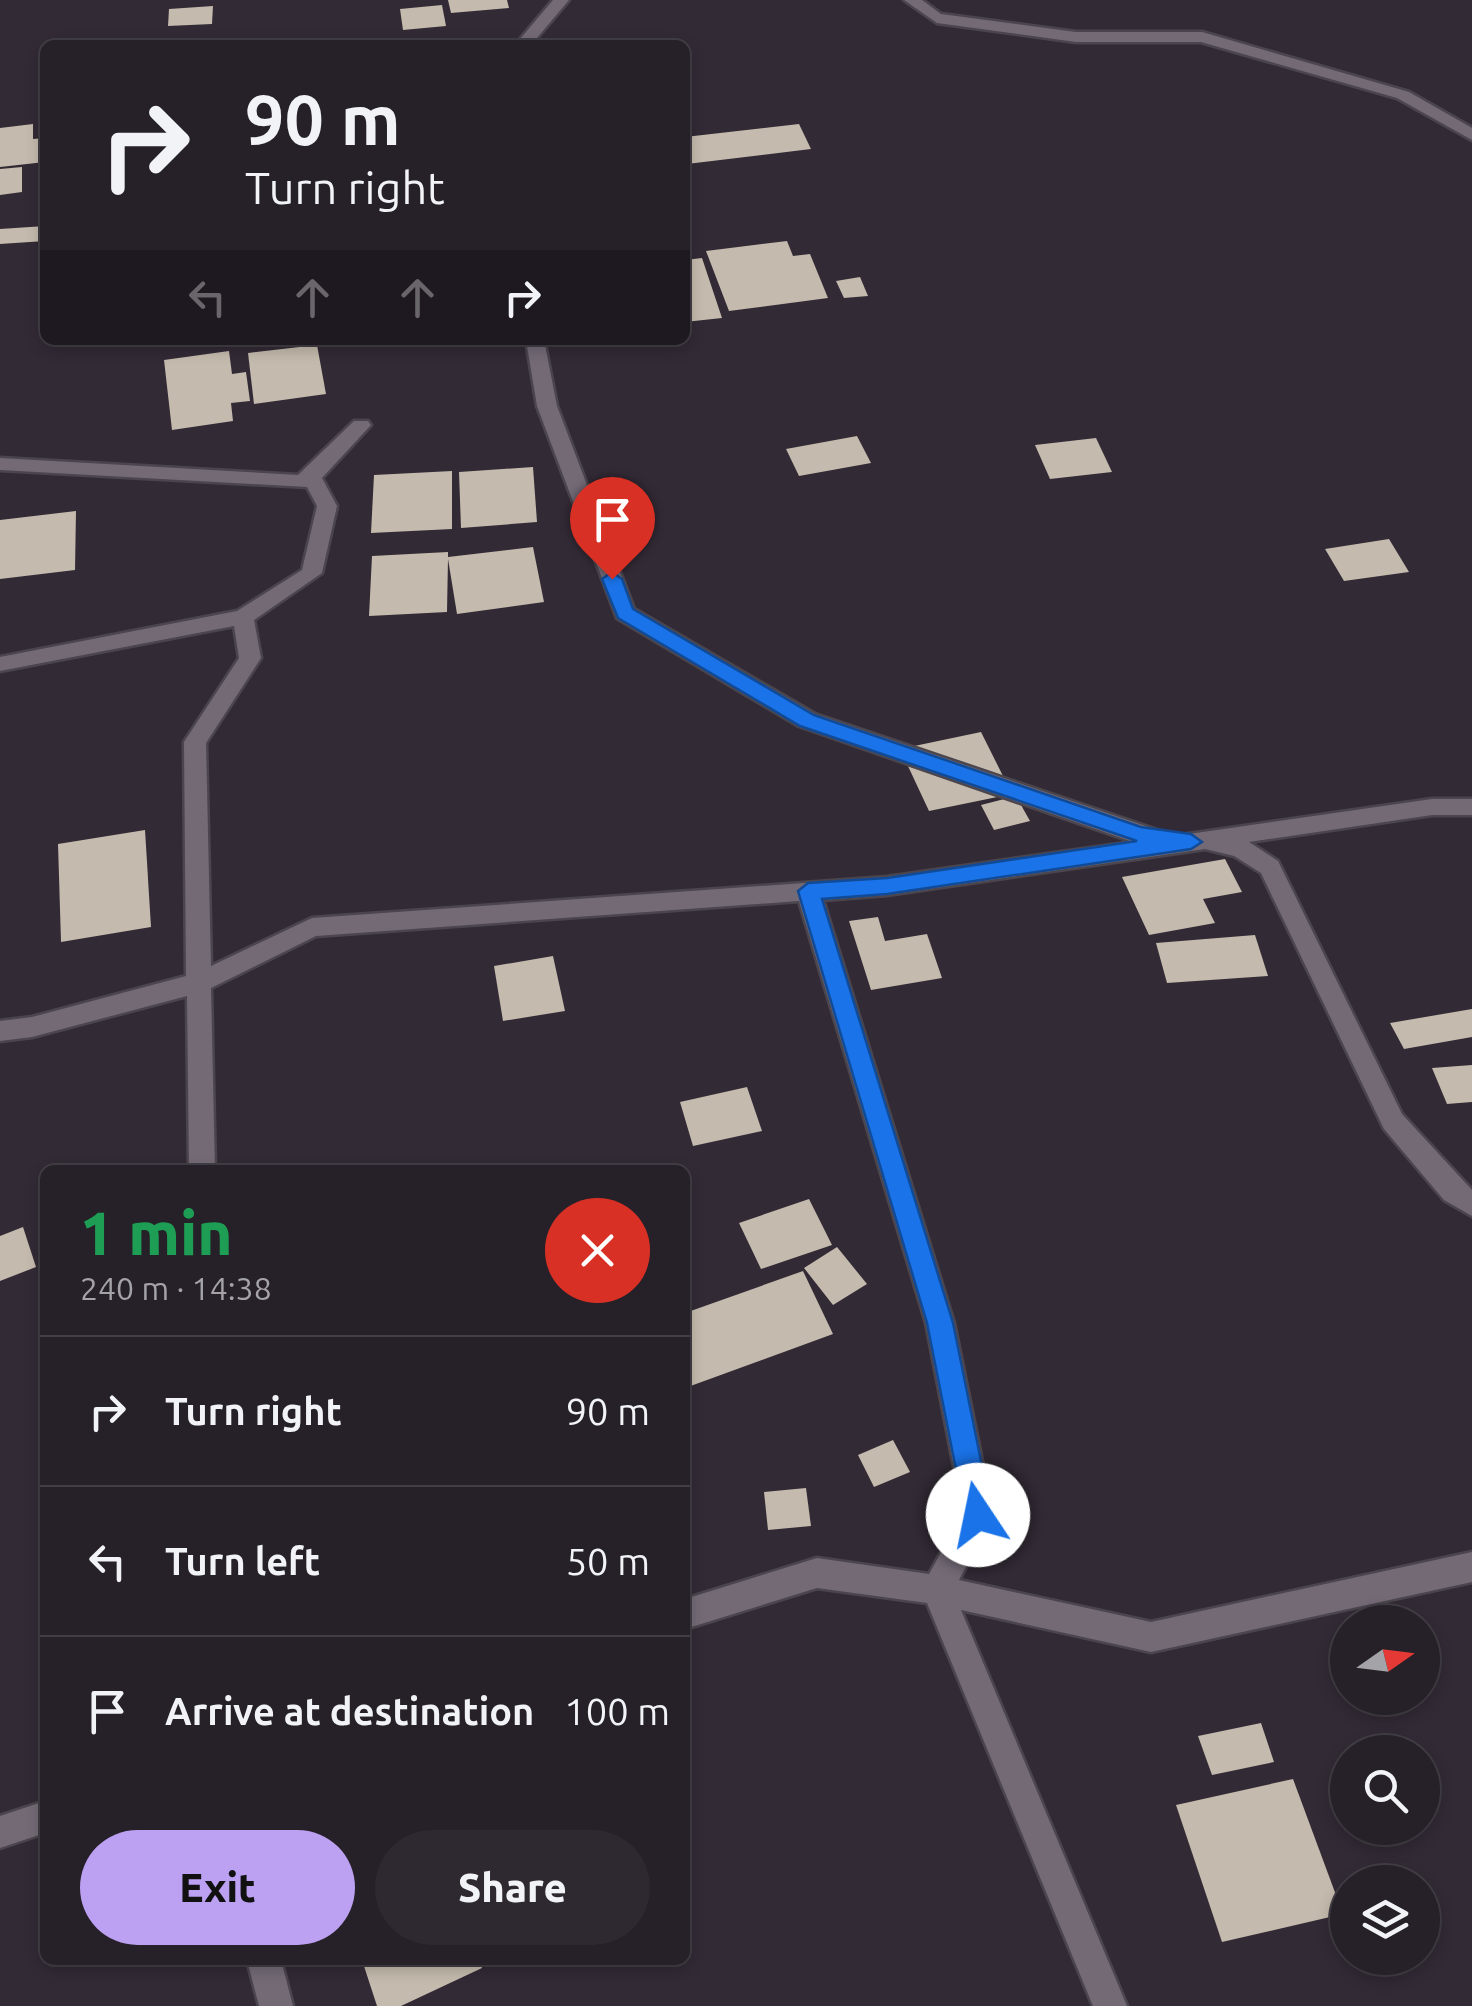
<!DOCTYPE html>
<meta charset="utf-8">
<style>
:root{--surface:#262028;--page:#2e2830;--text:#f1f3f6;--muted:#a4a3a8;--line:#423e45;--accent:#bca0f2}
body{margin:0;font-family:Ubuntu,sans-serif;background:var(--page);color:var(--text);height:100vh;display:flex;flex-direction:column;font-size:38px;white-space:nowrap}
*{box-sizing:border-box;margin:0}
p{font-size:32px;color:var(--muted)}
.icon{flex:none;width:55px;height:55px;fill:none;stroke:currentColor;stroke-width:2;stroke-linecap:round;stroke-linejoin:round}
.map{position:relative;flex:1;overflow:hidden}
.details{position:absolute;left:40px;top:1165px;width:650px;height:800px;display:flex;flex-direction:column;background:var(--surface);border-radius:15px;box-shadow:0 5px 15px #0003,0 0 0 2px var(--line)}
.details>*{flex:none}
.top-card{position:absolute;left:40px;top:40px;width:650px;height:305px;border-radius:15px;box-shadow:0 5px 15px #0003,0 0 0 2px var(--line);background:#262028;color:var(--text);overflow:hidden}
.needle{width:65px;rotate:76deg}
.fabs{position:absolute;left:1330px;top:1605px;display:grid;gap:20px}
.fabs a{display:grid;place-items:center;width:110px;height:110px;border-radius:50%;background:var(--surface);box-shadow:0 5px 15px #0003,0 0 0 2px var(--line);font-size:50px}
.pin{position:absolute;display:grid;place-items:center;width:85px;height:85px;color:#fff;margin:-102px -42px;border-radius:50% 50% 50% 0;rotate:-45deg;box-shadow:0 0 10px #0007}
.pin .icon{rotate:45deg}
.me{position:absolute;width:110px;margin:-55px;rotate:349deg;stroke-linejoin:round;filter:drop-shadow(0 0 8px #0008)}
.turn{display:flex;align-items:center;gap:35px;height:210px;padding:0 40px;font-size:45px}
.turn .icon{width:130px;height:130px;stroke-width:2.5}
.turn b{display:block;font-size:70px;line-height:85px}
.lanes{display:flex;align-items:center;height:95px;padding:0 40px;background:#0003;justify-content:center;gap:50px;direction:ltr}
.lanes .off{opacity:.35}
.round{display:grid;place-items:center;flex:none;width:105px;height:105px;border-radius:52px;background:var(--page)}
.overview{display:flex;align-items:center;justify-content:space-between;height:170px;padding:0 40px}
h1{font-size:60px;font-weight:800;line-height:75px;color:#1e9e55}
.button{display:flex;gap:20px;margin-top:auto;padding:20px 40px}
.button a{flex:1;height:115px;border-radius:60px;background:var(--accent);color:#111;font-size:40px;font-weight:800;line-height:115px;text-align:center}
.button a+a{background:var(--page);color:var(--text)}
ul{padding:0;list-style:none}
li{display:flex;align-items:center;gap:30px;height:150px;padding:0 40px;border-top:2px solid var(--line)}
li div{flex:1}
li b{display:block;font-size:38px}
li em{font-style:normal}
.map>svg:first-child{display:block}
</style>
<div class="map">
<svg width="1472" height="2006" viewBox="0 0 1472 2006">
<rect width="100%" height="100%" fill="#322a35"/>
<g fill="#c4baad">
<polygon points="448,0 507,0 509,8 451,13"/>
<polygon points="442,5 446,26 403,30 400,9"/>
<polygon points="213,6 212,24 168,26 169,9"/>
<polygon points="33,124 33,139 45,138 45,162 0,167 0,128"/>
<polygon points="799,124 811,149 687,164 685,160 685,137"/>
<polygon points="22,167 22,192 0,195 0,169"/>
<polygon points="45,226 45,241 0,244 0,229"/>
<polygon points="787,241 793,256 810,254 828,298 729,311 706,251"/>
<polygon points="702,258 722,318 685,322 685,260"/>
<polygon points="860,277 868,296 844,298 836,281"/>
<polygon points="317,345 326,394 254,404 248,353"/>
<polygon points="229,351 232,374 246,372 250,401 231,403 233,421 172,430 164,360"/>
<polygon points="857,436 871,463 799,476 786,449"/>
<polygon points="1096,438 1112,472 1050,479 1035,445"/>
<polygon points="533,467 537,522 461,528 459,472"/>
<polygon points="452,471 452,529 371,533 374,475"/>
<polygon points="76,511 75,570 0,579 0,520"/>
<polygon points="1389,539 1409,572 1344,581 1325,549"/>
<polygon points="533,547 544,602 457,614 448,559 447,612 369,616 372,556 448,552 448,557"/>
<polygon points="981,732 1012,794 929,811 900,749"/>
<polygon points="1016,796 1030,821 994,830 981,805"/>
<polygon points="145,830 151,927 61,942 58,844"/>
<polygon points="1225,859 1242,892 1203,899 1215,923 1149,935 1122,877"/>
<polygon points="878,917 885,941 927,934 942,978 871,990 849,921"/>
<polygon points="1255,935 1268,976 1167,983 1156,943"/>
<polygon points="553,956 565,1011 503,1021 494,966"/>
<polygon points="1472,1009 1472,1037 1404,1049 1390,1023"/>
<polygon points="1472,1065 1472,1102 1447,1104 1432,1068"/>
<polygon points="747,1087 762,1131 693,1146 680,1102"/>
<polygon points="809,1199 832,1245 761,1269 739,1223"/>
<polygon points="23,1227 36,1267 0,1281 0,1236"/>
<polygon points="837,1247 867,1284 833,1305 804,1268"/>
<polygon points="803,1271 833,1334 685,1388 685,1313"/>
<polygon points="893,1440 910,1472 874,1487 858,1455"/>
<polygon points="806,1488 811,1526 768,1530 764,1492"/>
<polygon points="1261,1723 1274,1762 1212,1775 1198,1736"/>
<polygon points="1293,1779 1343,1914 1222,1942 1176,1805"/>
<polygon points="362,1960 479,1960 482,1968 401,2006 377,2006"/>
</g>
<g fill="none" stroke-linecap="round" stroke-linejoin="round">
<g stroke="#4b454d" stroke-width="5">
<g id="minor">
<polygon points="553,0 569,0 531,45 515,45"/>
<polygon points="904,0 922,0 941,14 1076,32 1202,32 1409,92 1472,128 1472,140 1397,98 1201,42 1076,42 937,23"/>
<polygon points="526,340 544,340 557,406 634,609 815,714 1175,836 1432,799 1472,799 1472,815 1432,815 1249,842 1278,861 1402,1114 1472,1190 1472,1216 1444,1200 1384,1129 1261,873 1234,856 1205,849 887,895 823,900 954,1323 993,1515 959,1580 1151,1622 1472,1552 1472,1582 1151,1652 961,1610 1127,2006 1093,2006 927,1603 817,1588 685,1629 685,1599 817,1558 929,1574 963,1513 926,1323 799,901 316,936 211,988 215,1170 189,1170 187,996 32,1037 0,1041 0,1021 32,1017 186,976 184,742 239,658 234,626 0,671 0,657 237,611 302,570 317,506 307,487 0,470 0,458 298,475 354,421 368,421 371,425 322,478 337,506 322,573 254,620 261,658 206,743 211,966 312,918 887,877 1133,842 799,726 617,618 537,406"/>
<polygon points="45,1801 45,1833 0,1848 0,1816"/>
<polygon points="247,1960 281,1960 293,2006 259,2006"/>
</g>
</g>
<use href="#minor" fill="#736a76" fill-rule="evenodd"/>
</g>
<polygon fill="#1a73e8" stroke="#114b97" stroke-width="2.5" points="612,572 622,579 633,609 814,715 1141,827 1191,834 1202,842 1191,849 887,894 822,899 953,1323 992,1515 988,1524 978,1528 969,1524 965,1515 927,1323 798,891 808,883 887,878 1137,841 800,726 618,618 602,579"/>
</svg>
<div class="fabs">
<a><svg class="needle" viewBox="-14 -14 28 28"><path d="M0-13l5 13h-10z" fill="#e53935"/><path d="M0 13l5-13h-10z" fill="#a4a3a8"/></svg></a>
<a><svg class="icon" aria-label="search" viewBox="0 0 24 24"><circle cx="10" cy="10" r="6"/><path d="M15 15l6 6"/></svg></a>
<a><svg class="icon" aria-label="layers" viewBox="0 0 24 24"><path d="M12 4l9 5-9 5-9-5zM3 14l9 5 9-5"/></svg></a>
</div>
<div class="pin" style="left:612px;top:579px;background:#d93025"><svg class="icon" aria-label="arrive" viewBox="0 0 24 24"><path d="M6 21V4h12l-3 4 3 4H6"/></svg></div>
<svg class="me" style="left:978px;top:1515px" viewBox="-20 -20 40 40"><circle r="19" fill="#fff"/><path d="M0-13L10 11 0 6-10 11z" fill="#1a73e8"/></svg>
<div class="top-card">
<div class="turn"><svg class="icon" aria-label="right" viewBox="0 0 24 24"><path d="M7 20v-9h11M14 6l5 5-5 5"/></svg><div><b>90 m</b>Turn right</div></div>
<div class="lanes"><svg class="icon off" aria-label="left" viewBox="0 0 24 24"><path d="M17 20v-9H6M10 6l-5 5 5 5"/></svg><svg class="icon off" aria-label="ahead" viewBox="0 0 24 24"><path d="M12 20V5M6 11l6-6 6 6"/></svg><svg class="icon off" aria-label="ahead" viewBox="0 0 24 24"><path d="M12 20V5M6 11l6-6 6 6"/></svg><svg class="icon" aria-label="right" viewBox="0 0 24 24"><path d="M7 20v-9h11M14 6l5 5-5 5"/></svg></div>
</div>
<section class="details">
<div class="overview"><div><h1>1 min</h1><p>240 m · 14:38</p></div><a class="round" style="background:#d93025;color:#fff"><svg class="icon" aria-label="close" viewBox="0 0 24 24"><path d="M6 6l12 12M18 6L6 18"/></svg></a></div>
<ul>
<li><svg class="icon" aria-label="right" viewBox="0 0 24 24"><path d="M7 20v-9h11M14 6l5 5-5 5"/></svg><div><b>Turn right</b></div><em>90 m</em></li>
<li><svg class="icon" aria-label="left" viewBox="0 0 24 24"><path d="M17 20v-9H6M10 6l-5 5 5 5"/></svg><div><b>Turn left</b></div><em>50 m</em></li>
<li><svg class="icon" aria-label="arrive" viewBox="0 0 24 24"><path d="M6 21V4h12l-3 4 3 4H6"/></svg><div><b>Arrive at destination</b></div><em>100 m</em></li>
</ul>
<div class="button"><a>Exit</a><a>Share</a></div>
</section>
</div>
